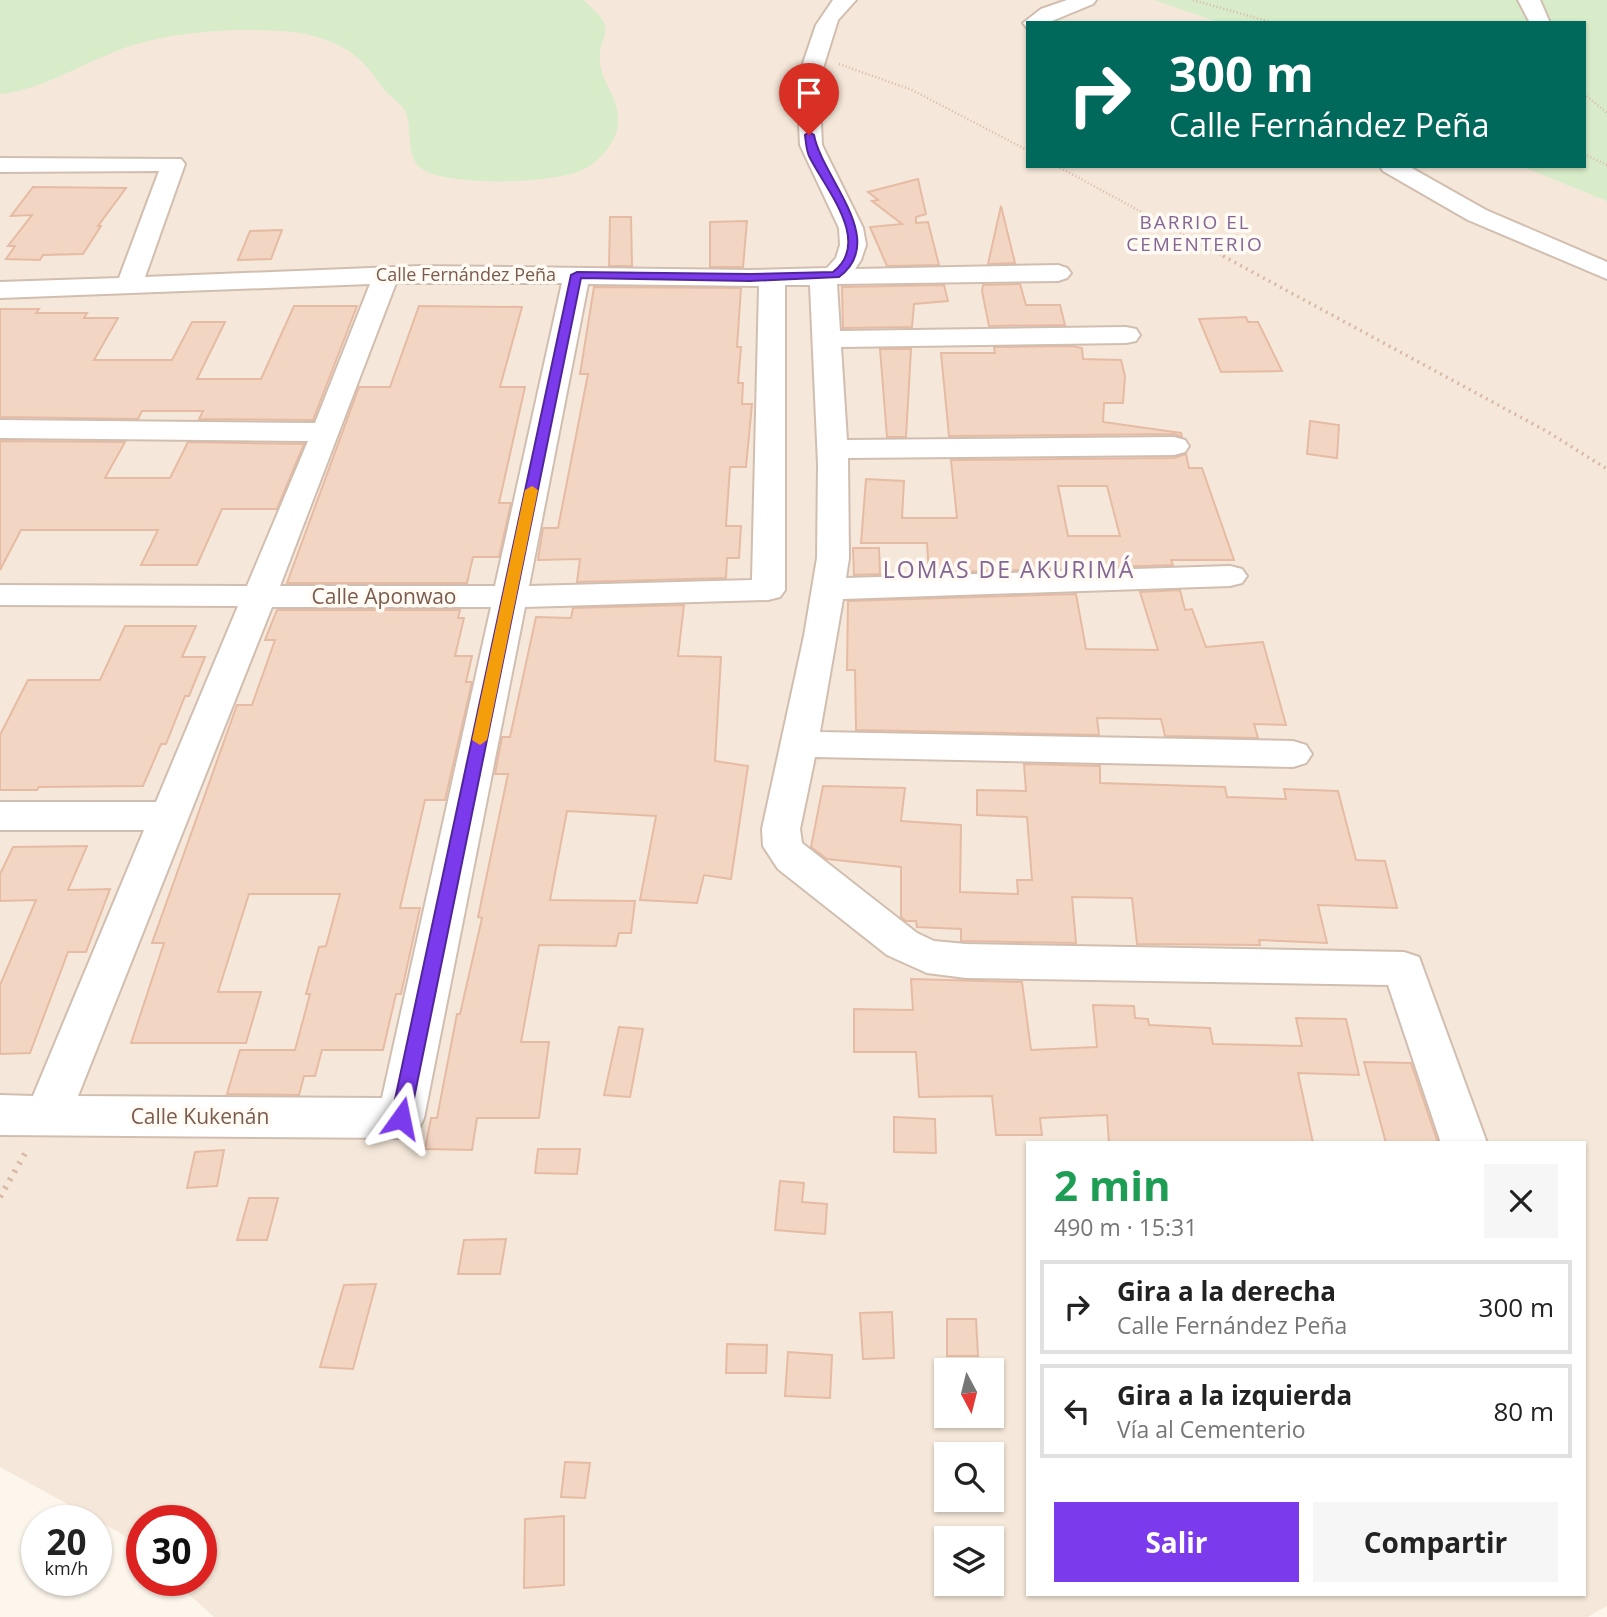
<!DOCTYPE html>
<html lang="es">
<meta charset="utf-8">
<style>
:root{--surface:#fff;--page:#f6f6f6;--text:#222;--muted:#767676;--line:#e0e0e0;--accent:#7c3aed}
body{margin:0;font-family:"Open Sans",sans-serif;background:var(--page);color:var(--text);height:100vh;display:flex;flex-direction:column;font-size:26px;white-space:nowrap}
*{box-sizing:border-box;margin:0}
p{font-size:23px;color:var(--muted)}
.icon{flex:none;width:38px;height:38px;fill:none;stroke:currentColor;stroke-width:2;stroke-linecap:round;stroke-linejoin:round}
.map{position:relative;flex:1;overflow:hidden}
.side{position:absolute;left:1026px;top:1141px;width:560px;height:455px;display:flex;flex-direction:column;background:var(--surface);border-radius:0px;box-shadow:0 2px 5px #0004}
.side>*{flex:none}
.hud{position:absolute;left:1026px;top:21px;width:560px;height:147px;border-radius:0px;box-shadow:0 2px 5px #0004;background:#00695c;color:#fff;overflow:hidden}
.needle{width:46px;rotate:173deg}
.buttons{position:absolute;left:934px;top:1358px;display:grid;gap:14px}
.buttons a{display:grid;place-items:center;width:70px;height:70px;border-radius:0px;background:var(--surface);box-shadow:0 2px 5px #0004;font-size:35px}
.speed{position:absolute;left:21px;top:1505px;display:flex;gap:14px;font-size:35px;font-weight:700;text-align:center}
.speed>*{display:grid;place-content:center;width:91px;height:91px;border-radius:50%;background:var(--surface);box-shadow:0 2px 5px #0004;line-height:1}
.speed small{font-size:18px;font-weight:400}
.speed .limit{border:10px solid #d22;background:#fff;color:#111}
.pin{position:absolute;display:grid;place-items:center;width:60px;height:60px;color:#fff;margin:-72px -30px;border-radius:50% 50% 50% 0;rotate:-45deg;box-shadow:0 0 7px #0007}
.pin .icon{rotate:45deg}
.me{position:absolute;width:77px;margin:-38px;rotate:12deg;stroke-linejoin:round;filter:drop-shadow(0 0 5px #0008)}
.turn{display:flex;align-items:center;gap:24px;height:147px;padding:0 28px;font-size:32px}
.turn .icon{width:91px;height:91px;stroke-width:2.5}
.turn b{display:block;font-size:49px;line-height:60px}
.round{display:grid;place-items:center;flex:none;width:74px;height:74px;border-radius:0px;background:var(--page)}
.overview{display:flex;align-items:center;justify-content:space-between;height:119px;padding:0 28px}
h1{font-size:42px;font-weight:700;line-height:52px;color:#1e9e55}
.cta{display:flex;gap:14px;margin-top:auto;padding:14px 28px}
.cta a{flex:1;height:80px;border-radius:0px;background:var(--accent);color:#fff;font-size:28px;font-weight:700;line-height:80px;text-align:center}
.cta a+a{background:var(--page);color:var(--text)}
ul{padding:0;list-style:none}
li{display:flex;align-items:center;gap:21px;height:94px;margin:0 14px 10px;padding:0 14px;border:4px solid var(--line);border-radius:0px}
li div{flex:1}
li b{display:block;font-size:26px}
li em{font-style:normal}
.map>svg:first-child{display:block}
</style>
<div class="map">
<svg width="1607" height="1617" viewBox="0 0 1607 1617">
<rect width="100%" height="100%" fill="#fdf6ec"/>
<path fill="#f5e8da" fill-rule="evenodd" d="M0,0H1607V1606L1588,1617H214L173,1580H201V1521H142V1552L122,1534L0,1467ZM1027,23H1584V166H1027ZM1027,1143H1584V1594H1027ZM947,1370H992V1416H947ZM947,1454H992V1500H947ZM947,1538H992V1584H947Z"/>
<g fill="#d8ecc9">
<path d="M0,0H583C626,35 593,32 601,69C606,89 620,100 618,124C616,145 595,167 575,173C538,183 469,185 432,174C403,165 413,136 407,116C404,105 393,99 386,92C379,84 374,75 367,67C345,42 312,33 281,31C227,28 164,32 114,52C76,67 41,90 0,94Z"/>
<polygon points="1154,0 1607,0 1607,201 1520,166 1584,166 1584,23 1221,23"/>
</g>
<g fill="#f3d5c3" stroke="#e6bba3" stroke-width="2" fill-rule="evenodd">
<polygon points="918,179 926,214 916,217 916,223 928,222 939,265 887,266 870,227 902,224 872,201 878,200 868,192"/>
<polygon points="33,187 126,188 98,226 101,226 83,254 43,255 40,260 6,259 15,246 8,246 32,215 11,216"/>
<polygon points="1001,206 1015,263 988,264"/>
<polygon points="610,217 631,217 632,266 609,266"/>
<polygon points="747,221 743,267 710,267 710,222"/>
<polygon points="282,230 271,259 238,260 250,231"/>
<polygon points="1020,284 1026,305 1060,305 1065,325 989,326 982,291 983,285"/>
<polygon points="944,285 948,301 914,304 912,327 843,328 842,287"/>
<polygon points="594,287 741,288 737,347 741,347 738,383 743,383 742,404 752,404 746,467 730,467 726,526 741,526 739,558 727,558 726,578 577,582 580,559 538,560 543,528 558,528 588,374 580,374"/>
<polygon points="294,306 357,306 313,420 199,419 203,411 142,411 138,419 0,417 0,309 39,309 36,313 87,313 84,318 118,318 94,360 172,360 192,322 225,322 197,379 261,379"/>
<polygon points="419,306 522,307 500,387 525,387 499,503 511,503 499,557 473,557 467,583 287,583 359,387 390,387"/>
<polygon points="1246,317 1248,322 1258,322 1282,371 1221,372 1199,319"/>
<polygon points="1071,346 1082,348 1083,359 1121,360 1125,376 1123,403 1104,403 1103,422 1181,433 1182,437 1174,434 949,436 941,353 995,353 994,347"/>
<polygon points="880,349 911,349 906,437 887,437"/>
<polygon points="1310,421 1339,425 1337,458 1307,454"/>
<polygon points="0,441 125,442 105,478 170,478 188,442 304,444 277,509 222,509 197,565 141,565 158,530 21,530 0,570"/>
<path d="M1186,454L1189,468H1202L1234,560H1171L1173,565L929,573L927,543H861L866,479L904,481L902,518H957L951,460L1174,458ZM1058,486H1107L1120,536H1068Z"/>
<polygon points="853,548 879,548 880,574 854,575"/>
<polygon points="1180,590 1185,610 1192,609 1206,647 1263,642 1286,725 1254,724 1258,738 1165,736 1161,719 1097,718 1099,735 856,730 855,670 847,670 848,601 1076,594 1086,649 1158,650 1140,592"/>
<polygon points="684,605 678,656 721,657 715,761 748,766 731,879 704,875 697,903 640,900 656,816 567,811 550,900 635,901 631,933 619,933 616,946 539,945 521,1042 549,1042 539,1118 477,1118 472,1150 425,1149 431,1118 437,1118 457,1014 460,1014 482,918 478,917 508,774 495,774 502,737 510,737 536,617 571,618 573,608"/>
<polygon points="277,610 460,610 458,618 464,618 455,656 472,656 466,682 472,682 445,800 425,800 400,908 420,908 401,994 396,994 383,1050 322,1050 315,1076 304,1076 299,1095 227,1094 240,1050 295,1050 310,994 306,994 319,947 326,946 340,894 249,894 218,992 261,992 246,1043 131,1043 164,943 152,943 237,705 252,705 275,640 265,640"/>
<polygon points="125,626 196,626 182,657 205,657 189,696 185,696 166,744 161,744 143,786 39,787 37,790 0,790 0,735 28,680 100,680"/>
<polygon points="1024,764 1100,766 1100,783 1225,787 1227,797 1286,799 1284,789 1338,791 1356,860 1385,861 1397,908 1318,905 1327,943 1259,940 1260,945 1137,944 1132,898 1072,897 1076,943 961,941 961,929 917,927 916,921 906,921 901,917 901,867 827,859 811,847 823,786 905,788 901,821 961,825 960,892 1018,894 1017,880 1032,880 1027,817 977,815 977,790 1026,791"/>
<polygon points="87,846 68,890 110,889 86,952 68,952 30,1053 0,1054 0,985 36,900 0,901 0,874 13,847"/>
<polygon points="911,979 1022,982 1031,1050 1097,1047 1093,1005 1134,1006 1135,1018 1148,1019 1149,1025 1210,1028 1213,1044 1302,1046 1296,1018 1346,1019 1359,1075 1298,1073 1313,1143 1109,1143 1107,1115 1040,1118 1042,1135 996,1135 992,1096 919,1097 916,1052 854,1052 854,1009 913,1010"/>
<polygon points="619,1027 643,1029 630,1097 604,1095"/>
<polygon points="1364,1062 1411,1063 1438,1143 1386,1143"/>
<polygon points="894,1117 935,1119 936,1153 894,1152"/>
<polygon points="538,1149 580,1149 577,1174 535,1173"/>
<polygon points="224,1150 217,1186 187,1188 195,1152"/>
<polygon points="780,1181 804,1183 802,1202 827,1204 825,1234 775,1230"/>
<polygon points="249,1198 278,1198 267,1240 237,1240"/>
<polygon points="506,1239 500,1274 458,1274 464,1240"/>
<polygon points="376,1284 353,1369 320,1367 344,1285"/>
<polygon points="892,1312 894,1358 863,1359 860,1313"/>
<polygon points="947,1319 976,1319 978,1356 947,1356"/>
<polygon points="727,1344 767,1345 766,1373 726,1373"/>
<polygon points="788,1352 832,1355 830,1398 785,1396"/>
<polygon points="565,1462 590,1463 585,1498 561,1497"/>
<polygon points="564,1516 564,1585 524,1588 525,1519"/>
</g>
<g fill="none" stroke-linecap="round" stroke-linejoin="round">
<g stroke="#d1beb0" stroke-width="4">
<g id="minor">
<path d="M833,0H856L838,20L819,81L822,145L863,228L866,245L861,260L855,269L1058,265L1067,268L1071,273L1067,278L1058,281L837,284L840,331L1126,327L1136,329L1140,335L1136,341L1126,343L841,347L847,440L1174,437L1185,440L1189,446L1185,452L1174,455L848,458L849,558L846,578L1230,566L1242,569L1247,576L1242,583L1230,586L843,599L820,732L1293,741L1306,745L1312,754L1306,763L1293,767L815,757L800,829L802,843L917,933L934,941L966,944L1404,952L1419,957L1487,1143H1441L1388,985L966,978L927,973L887,955L778,869L763,846L762,829L804,636L817,558L818,464L810,285H785V590L780,597L768,600L525,607L424,1118L417,1132L401,1138L0,1135V1095L33,1096L144,830H0V802H156L238,606L0,605V585L247,586L308,441L0,438V420L315,423L370,284L0,298V282L119,278L159,171L0,172V158L181,159L185,164L145,277L420,266L750,270L827,268L836,258L840,245L839,228L800,145L797,81L816,25ZM396,283H562L495,586H280ZM588,284L759,286L752,580L529,586ZM272,607H491L382,1098L78,1096Z"/>
<polygon points="1067,0 1096,0 1093,4 1047,23 1027,23 1027,28 1023,23 1041,9"/>
<polygon points="1518,0 1540,0 1550,23 1530,23"/>
<polygon points="1380,166 1408,166 1486,210 1607,262 1607,279 1468,220 1383,171"/>
</g>
</g>
<g stroke="#d9b8a5" stroke-width="2.5" stroke-dasharray="1 2.5" stroke-linecap="butt">
<polyline points="1193,0 1274,23"/>
<polyline points="839,64 912,90 1027,150"/>
<polyline points="1584,94 1607,113"/>
<polyline points="1584,154 1607,165"/>
<polyline points="1057,166 1226,258"/>
</g>
<polyline stroke="#d9b8a5" stroke-width="3.5" stroke-dasharray="2 4.5" stroke-linecap="butt" points="1223,256 1548,432 1607,469"/>
<polyline stroke="#d9b8a5" stroke-width="6" stroke-dasharray="2.5 7" stroke-linecap="butt" points="0,1197 27,1150"/>
<use href="#minor" fill="#fff" fill-rule="evenodd"/>
</g>
<path fill="#7c3aed" stroke="#51269a" stroke-width="2" d="M809,132L814,135C822,178 889,240 839,277L750,281L581,278L410,1118L407,1124L401,1126L394,1124L391,1118L571,275L577,272L750,274L833,272C873,242 824,187 809,156C806,149 806,142 805,135Z"/>
<polygon fill="#f59e0b" points="532,486 538,490 487,740 480,745 472,740 525,490"/>
<g text-anchor="middle" stroke-width="7" stroke-linejoin="round" paint-order="stroke">
<g font-size="18" fill="#7a5c4d" stroke="#fffaf3">
<text x="466" y="281">Calle Fernández Peña</text>
</g>
<g font-size="19" letter-spacing="2" fill="#846695" stroke="#fffaf3">
<text x="1195" y="229">BARRIO EL<tspan x="1195" dy="22">CEMENTERIO</tspan></text>
</g>
<g font-size="21" fill="#7a5c4d" stroke="#fffaf3">
<text x="384" y="604">Calle Aponwao</text>
<text x="200" y="1124">Calle Kukenán</text>
</g>
<g font-size="23" letter-spacing="2" fill="#846695" stroke="#fffaf3">
<text x="1009" y="578">LOMAS DE AKURIMÁ</text>
</g>
</g>
</svg>
<div class="buttons">
<a><svg class="needle" viewBox="-14 -14 28 28"><path d="M0-13l5 13h-10z" fill="#e53935"/><path d="M0 13l5-13h-10z" fill="#767676"/></svg></a>
<a><svg class="icon" aria-label="search" viewBox="0 0 24 24"><circle cx="10" cy="10" r="6"/><path d="M15 15l6 6"/></svg></a>
<a><svg class="icon" aria-label="layers" viewBox="0 0 24 24"><path d="M12 4l9 5-9 5-9-5zM3 14l9 5 9-5"/></svg></a>
</div>
<div class="speed"><div>20<small>km/h</small></div><div class="limit">30</div></div>
<div class="pin" style="left:809px;top:135px;background:#d93025"><svg class="icon" aria-label="arrive" viewBox="0 0 24 24"><path d="M6 21V4h12l-3 4 3 4H6"/></svg></div>
<svg class="me" style="left:401px;top:1118px" viewBox="-20 -20 40 40"><path d="M0-17L14 15 0 8-14 15z" fill="#7c3aed" stroke="#fff" stroke-width="4"/></svg>
<div class="hud">
<div class="turn"><svg class="icon" aria-label="right" viewBox="0 0 24 24"><path d="M7 20v-9h11M14 6l5 5-5 5"/></svg><div><b>300 m</b>Calle Fernández Peña</div></div>
</div>
<section class="side">
<div class="overview"><div><h1>2 min</h1><p>490 m · 15:31</p></div><a class="round"><svg class="icon" aria-label="close" viewBox="0 0 24 24"><path d="M6 6l12 12M18 6L6 18"/></svg></a></div>
<ul>
<li><svg class="icon" aria-label="right" viewBox="0 0 24 24"><path d="M7 20v-9h11M14 6l5 5-5 5"/></svg><div><b>Gira a la derecha</b><p>Calle Fernández Peña</p></div><em>300 m</em></li>
<li><svg class="icon" aria-label="left" viewBox="0 0 24 24"><path d="M17 20v-9H6M10 6l-5 5 5 5"/></svg><div><b>Gira a la izquierda</b><p>Vía al Cementerio</p></div><em>80 m</em></li>
</ul>
<div class="cta"><a>Salir</a><a>Compartir</a></div>
</section>
</div>
